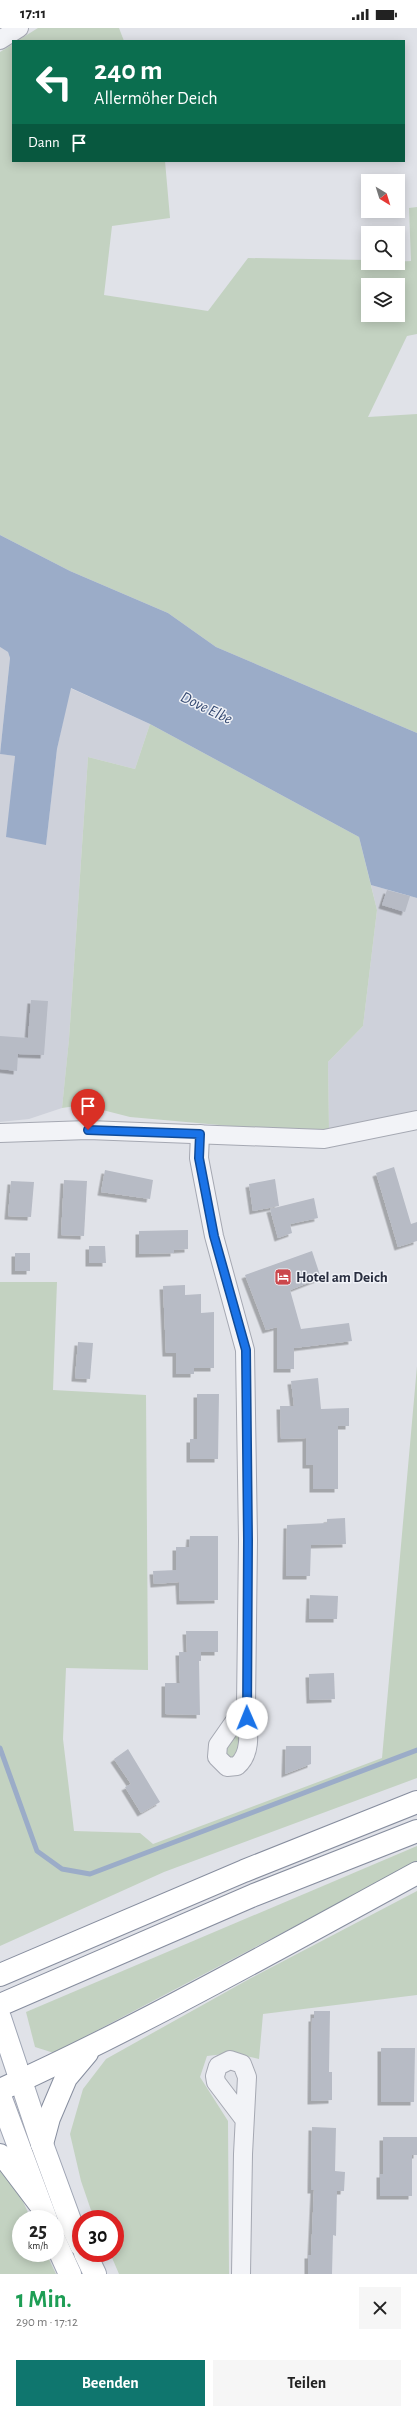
<!DOCTYPE html>
<html lang="de">
<meta charset="utf-8">
<style>
:root{--surface:#fff;--page:#f6f6f6;--text:#222;--muted:#767676;--accent:#0f766e}
body{margin:0;font-family:"Alegreya Sans",sans-serif;background:var(--page);color:var(--text);height:100vh;display:flex;flex-direction:column;font-size:15px;white-space:nowrap}
*{box-sizing:border-box;margin:0}
p{font-size:13px;color:var(--muted)}
.icon{flex:none;width:22px;height:22px;fill:none;stroke:currentColor;stroke-width:2;stroke-linecap:round;stroke-linejoin:round}
.map{position:relative;height:2246px;overflow:hidden}
.side{display:flex;flex-direction:column;background:var(--surface);flex:1}
.side>*{flex:none}
.hud{position:absolute;left:12px;top:12px;width:393px;height:122px;border-radius:0px;box-shadow:0 2px 10px #0003;background:#0b6e4f;color:#fff;overflow:hidden}
.needle{width:26px;rotate:142deg}
.buttons{position:absolute;left:361px;top:146px;display:grid;gap:8px}
.buttons a{display:grid;place-items:center;width:44px;height:44px;border-radius:0px;background:var(--surface);box-shadow:0 2px 10px #0003;font-size:20px}
.speed{position:absolute;left:12px;top:2182px;display:flex;gap:8px;font-size:20px;font-weight:700;text-align:center}
.speed>*{display:grid;place-content:center;width:52px;height:52px;border-radius:50%;background:var(--surface);box-shadow:0 2px 10px #0003;line-height:1}
.speed small{font-size:10px;font-weight:400}
.speed .limit{border:6px solid #d22;background:#fff;color:#111}
.pin{position:absolute;display:grid;place-items:center;width:34px;height:34px;color:#fff;margin:-41px -17px;border-radius:50% 50% 50% 0;rotate:-45deg;box-shadow:0 0 4px #0007}
.pin .icon{rotate:45deg}
.me{position:absolute;width:44px;margin:-22px;rotate:359deg;stroke-linejoin:round;filter:drop-shadow(0 0 3px #0008)}
.turn{display:flex;align-items:center;gap:14px;height:84px;padding:0 16px;font-size:18px}
.turn .icon{width:52px;height:52px;stroke-width:2.5}
.turn b{display:block;font-size:28px;line-height:34px}
.then{display:flex;align-items:center;height:38px;padding:0 16px;background:#0003;gap:8px;font-size:15px}
.round{display:grid;place-items:center;flex:none;width:42px;height:42px;border-radius:0px;background:var(--page)}
.summary{display:flex;align-items:center;justify-content:space-between;height:68px;padding:0 16px}
h1{font-size:24px;font-weight:600;line-height:30px;color:#1e9e55}
.primary-button{display:flex;gap:8px;margin-top:auto;padding:8px 16px}
.primary-button a{flex:1;height:46px;border-radius:0px;background:var(--accent);color:#fff;font-size:16px;font-weight:600;line-height:46px;text-align:center}
.primary-button a+a{background:var(--page);color:var(--text)}
.status{display:flex;justify-content:space-between;align-items:center;height:28px;padding:0 20px;background:var(--surface);direction:ltr}
.status svg{height:11px;fill:currentColor}
.map>svg:first-child{display:block}
</style>
<div class="status"><b>17:11</b><svg viewBox="0 0 49 12"><path d="M0 12V9h3v3zM5 12V6h3v6zM10 12V3h3v9zM15 12V0h3v12zM26 1h20v11H26zM47 4h2v5h-2z"/></svg></div>
<div class="map">
<svg width="417" height="2246" viewBox="0 0 417 2246">
<defs>
<filter id="shadow"><feDropShadow dx="-3.5" dy="3.5" stdDeviation="0" flood-color="#0004"/></filter>
</defs>
<rect width="100%" height="100%" fill="#e0e2e8"/>
<g fill="#ced1da">
<polygon points="0,619 8,624 10,630 0,726 15,728 7,809 46,816 57,721 70,660 150,696 135,741 88,729 69,1011 62,1080 29,1091 0,1094"/>
<polygon points="371,857 417,870 417,1084 329,1102 328,1034 363,998 377,882"/>
</g>
<g fill="#c3d2c1" fill-rule="evenodd">
<polygon points="38,0 119,0 124,13 17,13"/>
<path d="M13,16V133H165L170,190L112,198L104,267L208,283L248,230L368,232V235L411,233L409,180L417,179V306L407,308L368,389L417,386V705L216,619L168,585L70,543L0,507V24ZM368,257H398V287H368Z"/>
<polygon points="150,696 359,809 377,882 363,998 328,1034 329,1102 265,1101 130,1089 83,1077 62,1080 69,1011 88,729 135,741"/>
<polygon points="0,1254 57,1254 53,1362 146,1367 148,1642 66,1640 63,1711 74,1803 140,1805 153,1816 382,1730 417,1338 417,1750 164,1844 0,1918"/>
<polygon points="239,1697 241,1718 233,1732 226,1729 225,1719"/>
<polygon points="417,1818 417,1834 54,2025 35,2019 26,1984"/>
<polygon points="417,1863 417,1967 263,1986 259,2031 233,2025 207,2028 200,2049 228,2093 229,2246 119,2246 110,2225 115,2225 115,2191 94,2191 81,2153 70,2106 83,2061 106,2031 251,1950"/>
<polygon points="0,2140 21,2169 31,2191 21,2191 21,2225 46,2225 56,2246 0,2246"/>
</g>
<polygon fill="#9bacc8" points="0,507 70,543 168,585 216,619 417,705 417,870 371,857 359,809 150,696 71,660 57,721 46,817 6,809 15,728 0,726 10,630 8,624 0,619"/>
<g fill="none" stroke-linecap="round" stroke-linejoin="round">
<polyline stroke="#9bacc8" stroke-width="5" points="0,1720 37,1823 62,1841 90,1846 417,1722"/>
</g>
<g fill="#b7bbc5" filter="url(#shadow)">
<polygon points="387,862 410,868 405,884 382,877"/>
<polygon points="31,972 48,973 44,1027 18,1026 17,1043 0,1041 0,1008 28,1010"/>
<polygon points="394,1139 411,1196 417,1194 417,1213 398,1219 376,1145"/>
<polygon points="105,1142 153,1152 150,1171 101,1164"/>
<polygon points="275,1151 279,1178 253,1183 249,1156"/>
<polygon points="64,1152 87,1153 84,1208 61,1207"/>
<polygon points="11,1153 34,1154 31,1189 8,1188"/>
<polygon points="314,1170 318,1190 290,1196 292,1205 278,1210 270,1181"/>
<polygon points="188,1202 188,1221 174,1222 174,1225 139,1226 139,1203"/>
<polygon points="89,1218 105,1218 106,1235 89,1235"/>
<polygon points="312,1223 321,1250 290,1262 301,1301 349,1295 352,1313 294,1320 294,1341 277,1341 277,1299 266,1302 245,1247"/>
<rect x="15" y="1225" width="15" height="18"/>
<polygon points="185,1257 185,1267 201,1266 201,1285 214,1284 214,1340 194,1340 194,1346 176,1346 176,1325 166,1325 163,1258"/>
<polygon points="78,1314 93,1315 90,1351 75,1350"/>
<polygon points="318,1350 321,1381 349,1380 349,1398 338,1398 338,1461 313,1461 313,1437 306,1437 306,1410 281,1411 280,1378 294,1378 291,1353"/>
<polygon points="197,1366 219,1366 218,1431 190,1431 190,1411 197,1411"/>
<polygon points="345,1490 346,1516 311,1517 310,1548 286,1548 287,1497 327,1495 327,1491"/>
<polygon points="190,1508 218,1508 218,1572 180,1573 179,1554 154,1556 153,1543 176,1542 176,1519 189,1519"/>
<polygon points="310,1567 338,1568 337,1591 309,1591"/>
<polygon points="186,1603 218,1603 218,1624 201,1624 201,1633 199,1633 200,1687 165,1686 165,1655 180,1655 179,1624 187,1624"/>
<polygon points="334,1645 335,1671 310,1672 309,1646"/>
<polygon points="286,1718 311,1718 311,1736 285,1746"/>
<polygon points="128,1721 160,1774 141,1785 125,1759 131,1756 114,1731"/>
<polygon points="314,1983 330,1983 329,2044 332,2044 332,2072 311,2073 312,1990 314,1990"/>
<polygon points="381,2020 415,2020 414,2074 381,2074"/>
<polygon points="312,2099 336,2100 335,2143 345,2144 344,2163 337,2163 336,2208 333,2207 332,2246 308,2246 308,2227 311,2227 314,2162 311,2162"/>
<polygon points="383,2109 417,2109 417,2127 412,2127 412,2168 380,2168 380,2146 383,2146"/>
</g>
<g fill="none" stroke-linecap="round" stroke-linejoin="round">
<g stroke="#a5a8b2" stroke-width="20">
<g id="minor">
<polyline points="0,12 19,0"/>
<polyline points="0,1105 88,1102 324,1111 417,1092"/>
<path d="M200,1106L199,1130L214,1208L245,1322L248,1512L246,1677L218,1717L217,1729L227,1739L237,1738C254,1724 247,1697 246,1677"/>
<polyline points="241,2246 243,2126 247,2049 242,2036 230,2032 218,2038 215,2048 216,2054 244,2091"/>
</g>
</g>
<g stroke="#9fa5b4" stroke-width="24">
<g id="major">
<polyline points="0,1990 42,2116 72,2198 81,2217"/>
<polyline points="0,2068 46,2191"/>
<polyline points="55,2213 70,2246"/>
<polyline points="85,2225 95,2246"/>
</g>
</g>
<g stroke="#878e9f" stroke-width="24">
<g id="highway">
<polyline points="0,1947 244,1843 417,1774"/>
<polyline points="0,1977 254,1867 417,1803"/>
<path d="M0,2062C143,1997 279,1920 417,1845"/>
<polyline points="42,2116 49,2090 66,2050 87,2025"/>
<polyline points="0,2127 8,2134 39,2175"/>
</g>
</g>
<use href="#minor" stroke="#f2f3f7" stroke-width="18"/>
<use href="#major" stroke="#fff" stroke-width="22"/>
<use href="#highway" stroke="#fff" stroke-width="22"/>
</g>
<g fill="none" stroke-linecap="round" stroke-linejoin="round">
<g stroke="#114b97" stroke-width="10">
<polyline id="route" points="88,1102 200,1106 199,1130 214,1208 246,1322 248,1512 247,1690"/>
</g>
<use href="#route" stroke="#1a73e8" stroke-width="7"/>
</g>
<defs>
<g id="hotel-square" transform="scale(0.9)"><rect x="-9" y="-9" width="18" height="18" rx="4" fill="#cb474c" stroke="#eff1f6"/><path d="M-6-4.5h1.5V1H6V5H4.5V3h-9V5H-6ZM-4 0a1.8 1.8 0 1 1 3.6 0ZM.5 0V-2.5h3Q6-2.5 6 0Z" fill="#fff"/></g>
</defs>
<g fill-rule="evenodd">
<use href="#hotel-square" x="283" y="1249"/>
</g>
<g text-anchor="middle" stroke-width="3" stroke-linejoin="round" paint-order="stroke">
<g font-size="15" font-weight="bold" fill="#292e3f" stroke="#eff1f6" text-anchor="start">
<text x="296" y="1254">Hotel am Deich</text>
</g>
<g font-size="16" font-style="italic" fill="#344972" stroke="#eff1f6">
<text transform="translate(207 679) rotate(26)" y="6">Dove Elbe</text>
</g>
</g>
</svg>
<div class="buttons">
<a><svg class="needle" viewBox="-14 -14 28 28"><path d="M0-13l5 13h-10z" fill="#e53935"/><path d="M0 13l5-13h-10z" fill="#767676"/></svg></a>
<a><svg class="icon" aria-label="search" viewBox="0 0 24 24"><circle cx="10" cy="10" r="6"/><path d="M15 15l6 6"/></svg></a>
<a><svg class="icon" aria-label="layers" viewBox="0 0 24 24"><path d="M12 4l9 5-9 5-9-5zM3 14l9 5 9-5"/></svg></a>
</div>
<div class="speed"><div>25<small>km/h</small></div><div class="limit">30</div></div>
<div class="pin" style="left:88px;top:1102px;background:#d93025"><svg class="icon" aria-label="arrive" viewBox="0 0 24 24"><path d="M6 21V4h12l-3 4 3 4H6"/></svg></div>
<svg class="me" style="left:247px;top:1690px" viewBox="-20 -20 40 40"><circle r="19" fill="#fff"/><path d="M0-13L10 11 0 6-10 11z" fill="#1a73e8"/></svg>
<div class="hud">
<div class="turn"><svg class="icon" aria-label="left" viewBox="0 0 24 24"><path d="M17 20v-9H6M10 6l-5 5 5 5"/></svg><div><b>240 m</b>Allermöher Deich</div></div>
<div class="then">Dann<svg class="icon" aria-label="arrive" viewBox="0 0 24 24"><path d="M6 21V4h12l-3 4 3 4H6"/></svg></div>
</div>
</div>
<section class="side">
<div class="summary"><div><h1>1 Min.</h1><p>290 m · 17:12</p></div><a class="round"><svg class="icon" aria-label="close" viewBox="0 0 24 24"><path d="M6 6l12 12M18 6L6 18"/></svg></a></div>
<div class="primary-button"><a>Beenden</a><a>Teilen</a></div>
</section>
